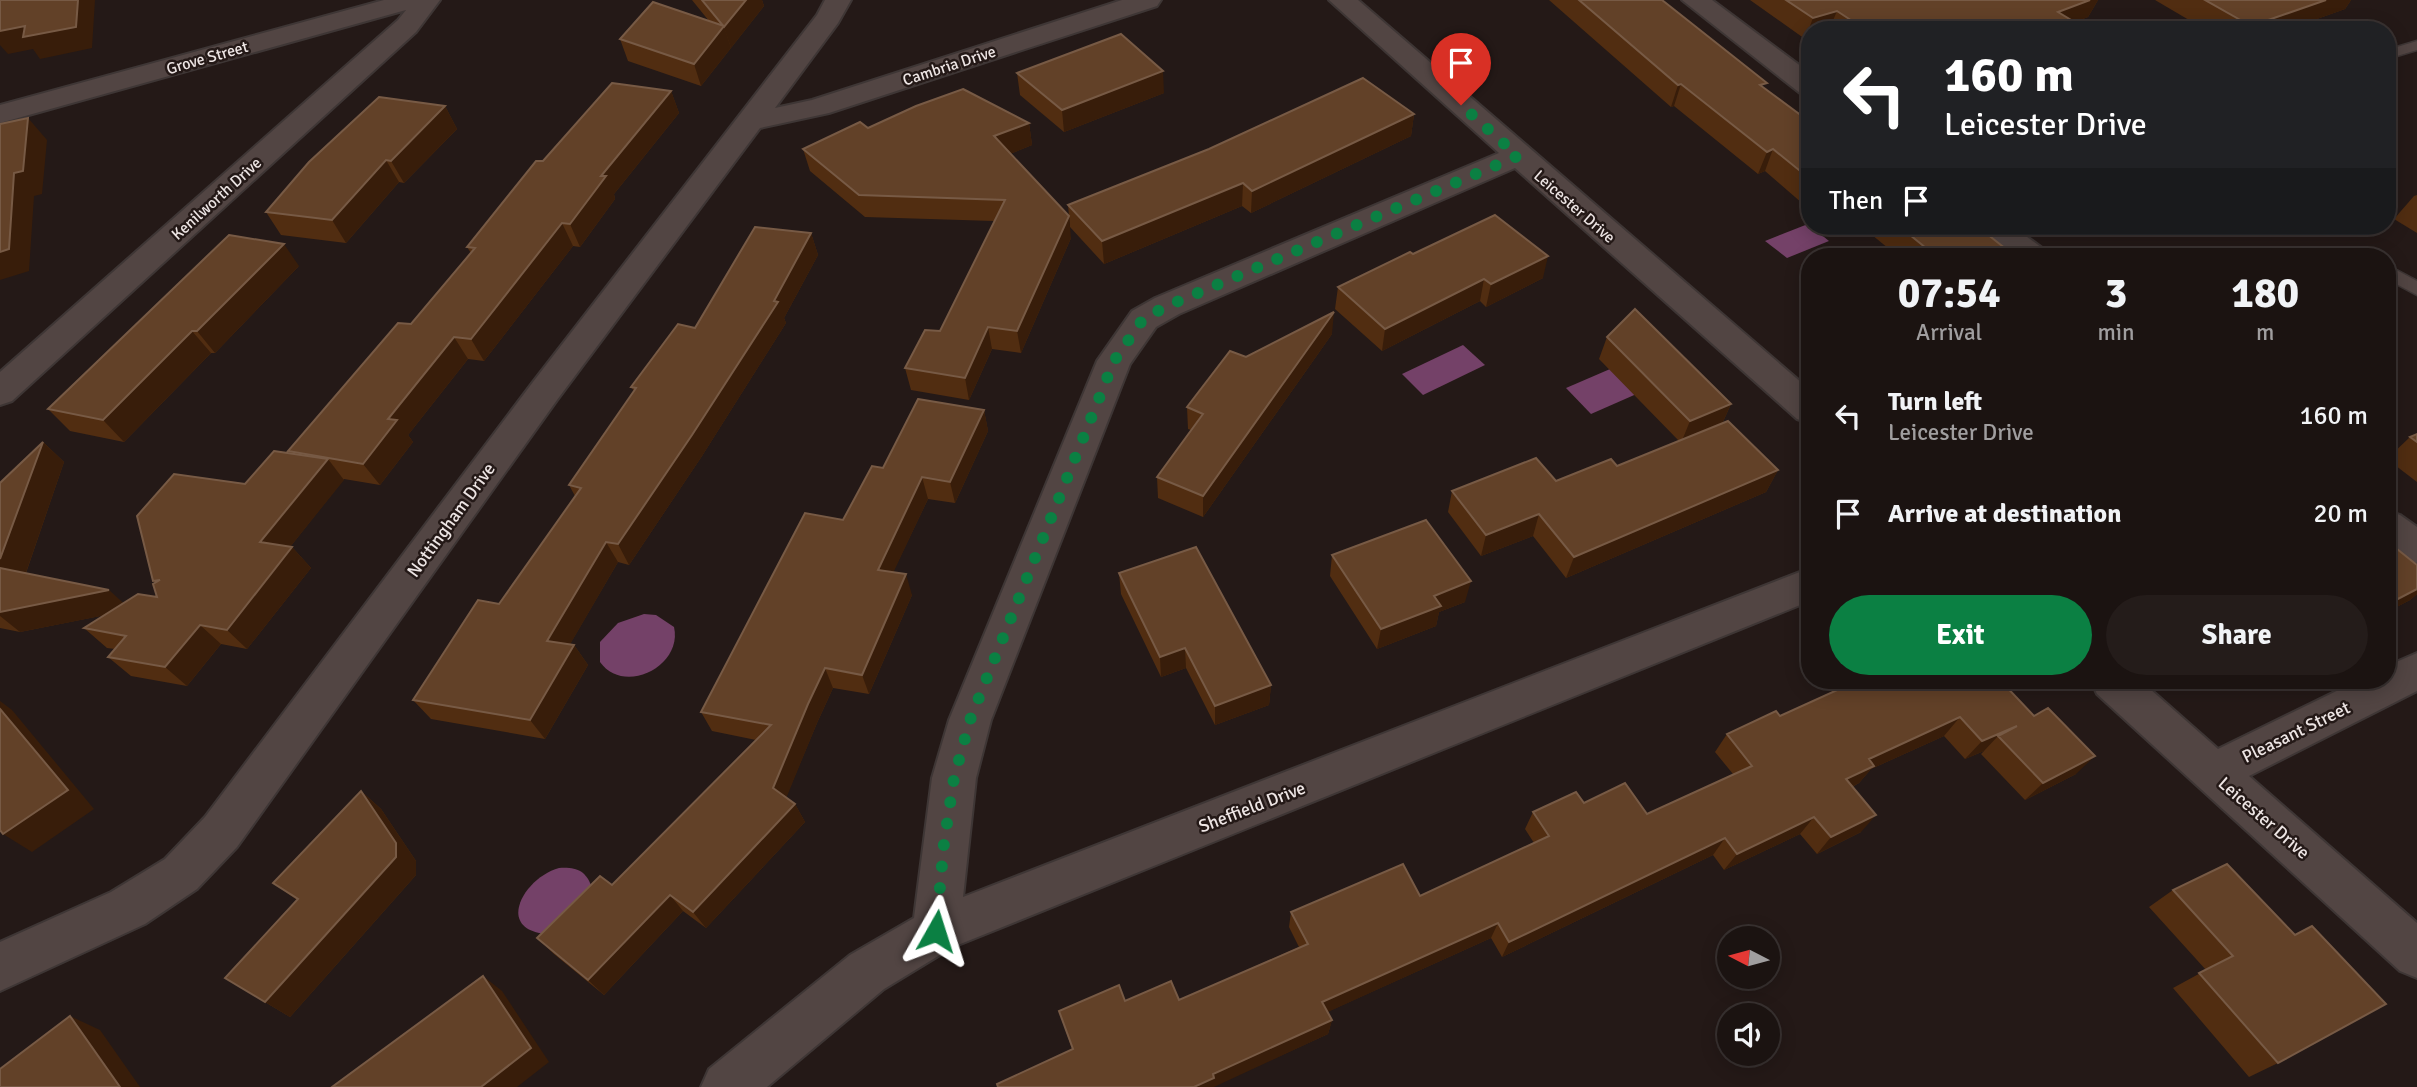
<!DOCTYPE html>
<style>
:root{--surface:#1b1311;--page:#241c1a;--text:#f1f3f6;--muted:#a09e9f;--line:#393231;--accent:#0b8043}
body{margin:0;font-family:Signika,sans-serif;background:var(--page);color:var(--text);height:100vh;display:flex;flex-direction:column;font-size:26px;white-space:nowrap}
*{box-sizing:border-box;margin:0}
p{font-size:23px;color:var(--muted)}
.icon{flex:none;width:38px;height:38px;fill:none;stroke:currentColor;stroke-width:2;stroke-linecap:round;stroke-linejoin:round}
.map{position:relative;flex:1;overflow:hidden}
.side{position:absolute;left:1801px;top:248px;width:595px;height:441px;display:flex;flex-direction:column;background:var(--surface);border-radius:28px;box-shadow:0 4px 18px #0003,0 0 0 2px var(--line)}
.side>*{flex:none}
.banner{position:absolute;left:1801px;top:21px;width:595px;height:214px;border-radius:28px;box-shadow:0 4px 18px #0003,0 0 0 2px var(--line);background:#202124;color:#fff;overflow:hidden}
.needle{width:46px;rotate:276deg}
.buttons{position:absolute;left:1717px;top:926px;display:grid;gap:14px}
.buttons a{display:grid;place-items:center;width:63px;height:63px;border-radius:50%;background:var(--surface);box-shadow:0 4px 18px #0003,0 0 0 2px var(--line);font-size:35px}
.pin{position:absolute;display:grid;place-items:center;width:60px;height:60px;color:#fff;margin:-72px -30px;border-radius:50% 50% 50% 0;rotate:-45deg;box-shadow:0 0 7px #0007}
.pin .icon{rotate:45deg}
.me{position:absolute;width:77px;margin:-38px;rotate:6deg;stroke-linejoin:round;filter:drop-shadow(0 0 5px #0008)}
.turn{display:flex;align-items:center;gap:24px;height:147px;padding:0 28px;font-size:32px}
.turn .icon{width:91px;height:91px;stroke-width:2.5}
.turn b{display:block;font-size:49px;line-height:60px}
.then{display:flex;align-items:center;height:66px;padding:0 28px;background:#0003;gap:14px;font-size:26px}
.eta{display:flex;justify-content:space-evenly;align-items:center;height:119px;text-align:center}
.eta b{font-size:42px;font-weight:800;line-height:49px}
.action{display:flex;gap:14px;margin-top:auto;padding:14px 28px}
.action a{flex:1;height:80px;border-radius:42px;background:var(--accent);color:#fff;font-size:28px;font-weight:800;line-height:80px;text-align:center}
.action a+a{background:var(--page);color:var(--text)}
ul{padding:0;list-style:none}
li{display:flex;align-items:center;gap:21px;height:98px;padding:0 28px}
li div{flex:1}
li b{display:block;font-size:26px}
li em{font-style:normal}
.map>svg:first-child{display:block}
</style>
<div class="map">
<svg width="2417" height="1087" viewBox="0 0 2417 1087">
<rect width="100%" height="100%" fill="#241917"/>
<g fill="#744168">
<polygon points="1808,224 1829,241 1787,258 1765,241"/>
<polygon points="1463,345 1485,365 1423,395 1402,374"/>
<polygon points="1631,360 1657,385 1591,414 1566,388"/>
<path d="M644,614L656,615L674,627C683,666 624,696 600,662V642L618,623Z"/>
<path d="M559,868C576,867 586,870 592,888L546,934C494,929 525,877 559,868Z"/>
</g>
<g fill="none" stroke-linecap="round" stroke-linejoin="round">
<g stroke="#3e3635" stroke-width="3">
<g id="lane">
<polygon points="2417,41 2417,50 2387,59 2387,50"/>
<polygon points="2387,265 2417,281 2417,295 2387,279"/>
</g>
</g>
<g stroke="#3e3635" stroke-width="4">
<g id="street">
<polygon points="384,0 440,0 416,32 12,401 0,405 0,372 398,20 406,10 0,123 0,105"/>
<polygon points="825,0 851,0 838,23 775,108 812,100 1122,0 1161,0 1157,6 829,113 760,128 557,400 237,847 197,889 145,924 0,991 0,942 111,892 165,859 205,817 533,382 817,15"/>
<polygon points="1329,0 1358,0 1810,390 1810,423 1797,419 1515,168 1179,314 1156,327 1130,364 991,720 976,778 963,897 1810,568 1810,601 953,947 884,989 767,1087 701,1087 709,1069 850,955 914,918 932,778 949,720 1097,361 1132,311 1155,298 1499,153"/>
<polygon points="1682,0 1712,0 1810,73 1810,95 1800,93"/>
<polygon points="1976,226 2012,226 2045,250 2050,257 2013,257 1981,233"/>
<polygon points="2387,510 2400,515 2417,527 2417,563 2403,559 2387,546"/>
<polygon points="2417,653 2417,691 2249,776 2417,923 2417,978 2400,971 2097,694 2091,681 2141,681 2218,749 2357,681 2387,681 2387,666"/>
</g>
</g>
<use href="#lane" fill="#524543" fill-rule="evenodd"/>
<use href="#street" fill="#524543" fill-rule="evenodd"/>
</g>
<g fill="#512d11">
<polygon points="692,0 762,0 764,6 701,86 628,61 620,39 709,21"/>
<polygon points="1549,0 1662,0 1765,89 1810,122 1810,210 1765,171 1758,174 1674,106 1671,107"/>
<polygon points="1750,0 2098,0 2088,17 2075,22 2081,26 2079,30 1810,30 1805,39"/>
<polygon points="2155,0 2351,0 2345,9 2286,30 2206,30"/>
<polygon points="1017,73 1164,93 1064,132 1020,95"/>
<polygon points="671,91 679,113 614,194 615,199 580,247 573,246 484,361 468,359 408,435 413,442 380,485 344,479 290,547 292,547 311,568 247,649 221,644 187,686 131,676 108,657 115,649 107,648 84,628 105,615 20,632 0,628 0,483 43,442 64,462 26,573 123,603 157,597 155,583 153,581 245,484 289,453 288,451 411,324 471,253 467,247 543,161"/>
<polygon points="445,106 457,129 404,183 399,182 346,243 281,235 266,212"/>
<polygon points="1414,114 1411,136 1251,213 1242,206 1104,264 1070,227 1068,205"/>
<polygon points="1029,123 1032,145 1010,154 1071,238 1021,353 992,349 969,400 911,390 905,368 940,331 994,221 865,217 810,171 803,149"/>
<polygon points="2417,195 2417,233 2394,219 2414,196"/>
<polygon points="1861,226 1977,226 2016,257 1899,257"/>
<polygon points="811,233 818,255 784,318 786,323 702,456 629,565 618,562 570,644 574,645 588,665 545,739 431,719 413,700 499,604 575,496 569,485 634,391 631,387 695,328"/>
<polygon points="1413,254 1543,278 1486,307 1480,301 1382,351 1335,309 1338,287"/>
<polygon points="299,266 215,353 211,353 124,442 70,431 48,409"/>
<polygon points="1332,334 1203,517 1158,498 1157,477 1191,430 1188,429 1187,407 1246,357"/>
<polygon points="1607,337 1731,404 1722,424 1778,470 1766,492 1566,578 1533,536 1481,556 1448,512 1452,491 1556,481 1617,466 1679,441 1599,359"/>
<polygon points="984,410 988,431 955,503 928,499 893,572 912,595 869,694 833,688 817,723 786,797 795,804 805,822 706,928 683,911 604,995 554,954 537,938 612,885 756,740 712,731 701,712 843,520 883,468"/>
<polygon points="2417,434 2417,482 2387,459 2410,437"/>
<polygon points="2387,541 2417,565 2417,594 2410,600 2387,612"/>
<polygon points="1332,555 1465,602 1439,612 1436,626 1377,649 1330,576"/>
<polygon points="1119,573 1271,685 1269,705 1215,725 1186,668 1161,677 1121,594"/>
<polygon points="1841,681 2001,681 2076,774 2025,800 1981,754 1984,751 1965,759 1944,736 1871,769 1859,783 1852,787 1861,832 1817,854 1800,834 1724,870 1713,855 1502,957 1491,938 1327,1012 1332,1020 1328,1034 1214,1086 1072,1049 1059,1011 1125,1001 1179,1000 1299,947 1289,927 1291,912 1420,896 1534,843 1525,829 1533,812 1584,803 1647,814 1733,774 1715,752 1727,734 1780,716 1842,687 1839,684"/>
<polygon points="361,791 381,809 416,861 416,875 290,1017 225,978 297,900 273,883"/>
<polygon points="2173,890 2295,935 2278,1063 2249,1077 2173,988 2206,970 2149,907"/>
</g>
<g fill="#381d0a">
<polygon points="78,0 95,0 92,48 40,59 33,49 8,54 0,45 0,31"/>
<polygon points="746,0 762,0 764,6 731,48 724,27"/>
<polygon points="2090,0 2098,0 2088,17 2053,30 2058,12"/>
<polygon points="2326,0 2351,0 2345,9 2286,30 2249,30 2251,26"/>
<polygon points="1837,11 1829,30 1810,30 1810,37 1805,39 1813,18"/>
<polygon points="724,26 731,48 701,86 694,64"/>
<polygon points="1163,71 1164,93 1064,132 1062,110"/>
<polygon points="1681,84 1674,106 1671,107 1678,85"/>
<polygon points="671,91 679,113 614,194 615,199 580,247 570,224 601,176"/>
<polygon points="445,106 457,129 404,183 391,161"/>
<polygon points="1414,114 1411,136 1251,213 1252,191"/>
<polygon points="28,118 47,140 42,194 34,196 29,271 0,280 0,252 14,173"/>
<polygon points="1029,123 1032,145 998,159 994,136"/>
<polygon points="1773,149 1765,171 1758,174 1767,152"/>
<polygon points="386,160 399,182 346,243 332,220"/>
<polygon points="1243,183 1242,206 1104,264 1102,241"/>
<polygon points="1069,216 1071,238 1021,353 1017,331"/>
<polygon points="562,223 573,246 484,361 471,339"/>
<polygon points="811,233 818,255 784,318 786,323 702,456 629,565 618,544 774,301"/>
<polygon points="284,244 299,266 215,353 197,331"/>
<polygon points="1548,256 1543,278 1486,307 1491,284"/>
<polygon points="1484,279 1480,301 1382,351 1385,329"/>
<polygon points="1334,312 1332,334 1203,517 1203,496"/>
<polygon points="988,327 992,349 969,400 965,378"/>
<polygon points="192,331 211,353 124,442 103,420"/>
<polygon points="454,337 468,359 408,435 413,442 380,485 363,464 388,419"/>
<polygon points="1731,404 1721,426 1681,443 1690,421"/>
<polygon points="984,410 988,431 955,503 950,482"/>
<polygon points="43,442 64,462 21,587 0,570 0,559"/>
<polygon points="328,459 344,480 278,562 260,542"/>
<polygon points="1778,470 1766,492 1566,578 1574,557"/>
<polygon points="922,477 928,499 885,590 878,570"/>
<polygon points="1539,514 1533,536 1481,556 1486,535"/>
<polygon points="606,542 618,562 561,660 547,641"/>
<polygon points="292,547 311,568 247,649 227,630"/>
<polygon points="906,574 912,595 869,694 862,675"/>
<polygon points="1471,581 1465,602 1439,612 1436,626 1377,649 1381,629 1434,596"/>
<polygon points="2417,589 2417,594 2410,600 2387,612 2387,606 2394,601"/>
<polygon points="109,590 131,610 20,632 0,616 0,612"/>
<polygon points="200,625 221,644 187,686 165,667"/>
<polygon points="574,645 588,665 545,739 530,720"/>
<polygon points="1185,648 1186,668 1161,677 1160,657"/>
<polygon points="825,668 833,688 817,723 783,806 773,788 808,704"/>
<polygon points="1271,685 1269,705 1215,725 1215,706"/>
<polygon points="0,701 12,710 94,809 32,852 3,834"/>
<polygon points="1960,717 1944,736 1871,769 1859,783 1831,797 1846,779 1869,759"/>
<polygon points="2017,726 1998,736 1984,751 1965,759 1982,741"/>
<polygon points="2095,756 2076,774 2025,800 2043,783"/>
<polygon points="361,791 381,809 416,861 416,875 290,1017 265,1002"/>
<polygon points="795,804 805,822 706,928 693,912"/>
<polygon points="1876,815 1861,832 1817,854 1831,837"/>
<polygon points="1814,817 1800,834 1724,870 1737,854"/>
<polygon points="1725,838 1713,855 1502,957 1509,942"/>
<polygon points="670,895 683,911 604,995 588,980"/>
<polygon points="1498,923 1491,938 1319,1016 1322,1002"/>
<polygon points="483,976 502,991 549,1062 517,1087 481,1087"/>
<polygon points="70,1016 100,1030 140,1087 120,1087"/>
<polygon points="1332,1020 1328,1034 1214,1087 1194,1087 1213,1074"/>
</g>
<g fill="#624128" stroke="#775a45" stroke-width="2">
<polygon points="0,0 78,0 76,27 23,37 25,26 0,31"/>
<polygon points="702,0 746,0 724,27"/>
<polygon points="1579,0 1662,0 1767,83 1760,85 1810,122 1810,179 1773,149 1767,152 1681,84 1678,85"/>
<polygon points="1786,0 2090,0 2058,12 2081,26 2069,30 1866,30 1837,11 1813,18"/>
<polygon points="2205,0 2326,0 2251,26"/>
<polygon points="653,2 724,26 694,64 620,39"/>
<polygon points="1121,34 1163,71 1062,110 1017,73"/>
<polygon points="1363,78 1414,114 1252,191 1243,183 1102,241 1068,205 1209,149"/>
<polygon points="612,83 671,91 601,176 606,176 570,224 562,223 471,339 454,337 388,419 397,420 363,464 288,451 398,323 411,324 475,248 467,247 536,161 543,161"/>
<polygon points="963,89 1029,123 994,136 1069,216 1017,331 988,327 965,378 905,368 925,330 940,331 1005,200 859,195 803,149 860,122 868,128 916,106"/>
<polygon points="379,97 445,106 391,161 386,160 332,220 266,212 309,162"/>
<polygon points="28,118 23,171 14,173 9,249 0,252 0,124"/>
<polygon points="1495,215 1548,256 1491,284 1484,279 1385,329 1338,287 1410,252 1413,254"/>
<polygon points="1899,226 1977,226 2016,257 1937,257"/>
<polygon points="755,227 811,233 774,301 778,302 692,435 618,544 606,542 547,641 574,645 530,720 413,700 478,600 499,604 581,488 569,485 636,388 631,387 678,324 695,328"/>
<polygon points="229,235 284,244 197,331 192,331 103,420 48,409"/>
<polygon points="1635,309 1731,404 1690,421 1607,337"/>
<polygon points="1334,312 1203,496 1157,477 1203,414 1187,407 1230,351 1246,357"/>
<polygon points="918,399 984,410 950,482 922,477 878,570 906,574 862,675 825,668 808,704 773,788 795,804 693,912 670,895 588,980 537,938 600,876 612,885 771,725 701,712 805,513 843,520 872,466 883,468"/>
<polygon points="1728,421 1778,470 1574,557 1539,514 1486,535 1452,491 1536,458 1556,481 1611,459 1617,466"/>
<polygon points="2417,434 2417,442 2410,437"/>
<polygon points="43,442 0,559 0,483"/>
<polygon points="274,451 328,459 260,542 292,547 227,630 200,625 165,667 108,657 126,636 84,628 138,594 157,597 153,584 160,580 153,581 137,516 174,474 245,484"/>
<polygon points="1426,520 1471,581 1434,596 1441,606 1381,629 1332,555"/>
<polygon points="2387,541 2417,565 2417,589 2394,601 2387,595"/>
<polygon points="1196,547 1271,685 1215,706 1185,648 1160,657 1119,573"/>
<polygon points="0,568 109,590 0,612"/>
<polygon points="1857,681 2001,681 2034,716 2048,708 2095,756 2043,783 1998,736 2017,726 1982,741 1960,717 1869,759 1874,766 1846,779 1876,815 1831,837 1814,817 1737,854 1725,838 1509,942 1498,923 1322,1002 1332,1020 1213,1074 1214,1078 1194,1087 998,1087 997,1084 1073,1049 1059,1011 1119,985 1125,1001 1171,981 1179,1000 1308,944 1291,912 1403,864 1420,896 1549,836 1533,812 1576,792 1584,803 1625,783 1647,814 1752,766 1727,734 1776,711 1780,716"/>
<polygon points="0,709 68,790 3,834 0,830"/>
<polygon points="361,791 396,843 396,857 265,1002 225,978 298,899 273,883"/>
<polygon points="2227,864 2295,935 2312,926 2386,1004 2278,1063 2199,973 2233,956 2173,890"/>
<polygon points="483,976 531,1048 481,1087 332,1087"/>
<polygon points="70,1016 120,1087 0,1087 0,1069"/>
</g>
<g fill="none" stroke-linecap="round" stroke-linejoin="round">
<polyline stroke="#0b8043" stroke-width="12" stroke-dasharray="0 21.6" points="936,931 944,843 954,778 970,720 1114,361 1143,319 1167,306 1518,156 1461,105"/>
</g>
<g text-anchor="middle" stroke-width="5" stroke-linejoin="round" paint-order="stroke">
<g font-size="16" fill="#ede5e4" stroke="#241917">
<text transform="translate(207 57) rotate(-16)" y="6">Grove Street</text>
<text transform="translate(949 65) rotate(-18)" y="6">Cambria Drive</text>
<text transform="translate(216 198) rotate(-42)" y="6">Kenilworth Drive</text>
<text transform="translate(1575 206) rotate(41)" y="6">Leicester Drive</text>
</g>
<g font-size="18" fill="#ede5e4" stroke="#241917">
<text transform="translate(451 520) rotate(-54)" y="6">Nottingham Drive</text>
<text transform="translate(2296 732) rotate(-26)" y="6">Pleasant Street</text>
<text transform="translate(1252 807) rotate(-21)" y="6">Sheffield Drive</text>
<text transform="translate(2264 818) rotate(41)" y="6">Leicester Drive</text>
</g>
</g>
</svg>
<div class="buttons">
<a><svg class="needle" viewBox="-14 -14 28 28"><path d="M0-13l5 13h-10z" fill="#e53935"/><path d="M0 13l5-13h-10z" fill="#a09e9f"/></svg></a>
<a><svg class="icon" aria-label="sound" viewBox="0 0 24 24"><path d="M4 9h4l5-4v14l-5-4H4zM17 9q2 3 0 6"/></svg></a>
</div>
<div class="pin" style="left:1461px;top:105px;background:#d93025"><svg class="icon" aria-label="arrive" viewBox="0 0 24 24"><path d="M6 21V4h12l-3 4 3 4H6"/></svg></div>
<svg class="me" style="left:936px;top:931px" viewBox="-20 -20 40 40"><path d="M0-17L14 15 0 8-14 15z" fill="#0b8043" stroke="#fff" stroke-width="4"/></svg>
<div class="banner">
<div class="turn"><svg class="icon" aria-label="left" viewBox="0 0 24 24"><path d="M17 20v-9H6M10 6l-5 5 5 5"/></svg><div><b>160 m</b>Leicester Drive</div></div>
<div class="then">Then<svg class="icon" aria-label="arrive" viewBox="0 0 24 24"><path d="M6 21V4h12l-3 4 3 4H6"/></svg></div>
</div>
<section class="side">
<div class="eta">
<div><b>07:54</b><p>Arrival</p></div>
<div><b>3</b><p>min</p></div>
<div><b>180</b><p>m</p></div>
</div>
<ul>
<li><svg class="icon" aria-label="left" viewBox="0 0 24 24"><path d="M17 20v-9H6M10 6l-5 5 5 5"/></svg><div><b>Turn left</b><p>Leicester Drive</p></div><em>160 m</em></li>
<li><svg class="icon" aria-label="arrive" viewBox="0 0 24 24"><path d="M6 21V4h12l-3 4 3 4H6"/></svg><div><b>Arrive at destination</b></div><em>20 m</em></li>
</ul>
<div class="action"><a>Exit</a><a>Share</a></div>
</section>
</div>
